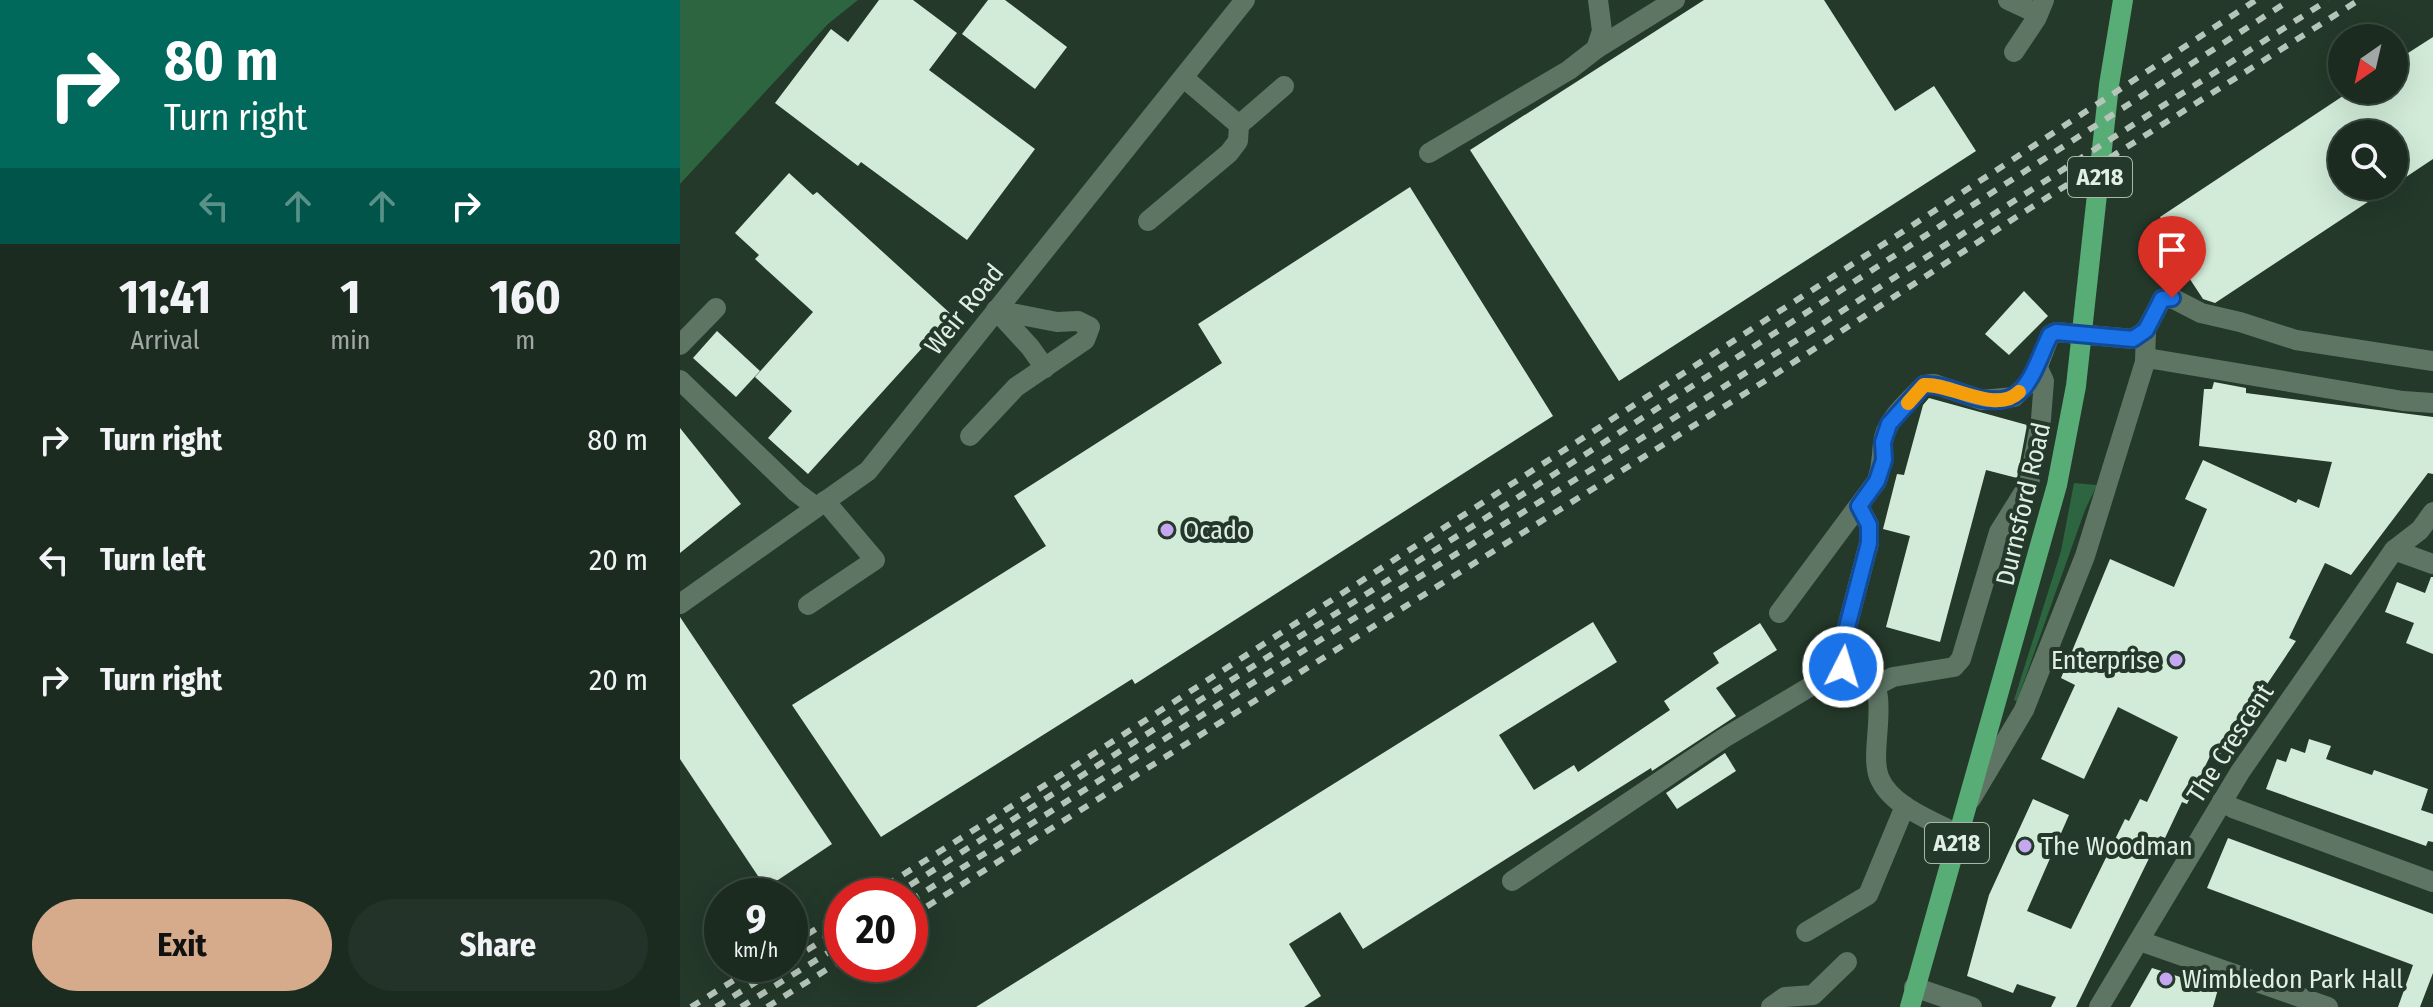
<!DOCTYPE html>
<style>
:root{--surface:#1b2b20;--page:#243329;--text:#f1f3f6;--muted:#a0a7a5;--line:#39473e;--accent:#d6ab8b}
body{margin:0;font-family:"Fira Sans Condensed",sans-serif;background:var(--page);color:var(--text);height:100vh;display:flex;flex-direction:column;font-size:30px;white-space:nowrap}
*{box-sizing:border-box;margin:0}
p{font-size:26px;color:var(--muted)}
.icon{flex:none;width:44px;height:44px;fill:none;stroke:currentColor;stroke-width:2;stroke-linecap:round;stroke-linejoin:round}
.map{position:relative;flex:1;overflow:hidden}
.sheet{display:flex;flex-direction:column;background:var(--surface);width:680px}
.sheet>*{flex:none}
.hud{background:#00695c;color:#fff;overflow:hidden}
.needle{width:52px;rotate:214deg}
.controls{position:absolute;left:1648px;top:24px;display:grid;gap:16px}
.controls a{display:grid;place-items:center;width:80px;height:80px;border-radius:50%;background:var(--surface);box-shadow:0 8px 32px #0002,0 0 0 2px var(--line);font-size:40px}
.speed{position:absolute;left:24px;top:878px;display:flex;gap:16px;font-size:40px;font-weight:700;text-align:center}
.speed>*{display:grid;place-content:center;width:104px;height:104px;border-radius:50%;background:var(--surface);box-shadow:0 8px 32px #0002,0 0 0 2px var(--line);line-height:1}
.speed small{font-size:20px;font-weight:400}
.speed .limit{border:12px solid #d22;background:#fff;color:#111}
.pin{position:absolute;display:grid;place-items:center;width:68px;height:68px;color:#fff;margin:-82px -34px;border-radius:50% 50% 50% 0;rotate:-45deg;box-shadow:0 0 8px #0007}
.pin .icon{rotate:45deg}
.me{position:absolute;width:88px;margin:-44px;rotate:5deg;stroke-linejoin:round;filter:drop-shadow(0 0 6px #0008)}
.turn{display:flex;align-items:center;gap:28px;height:168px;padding:0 32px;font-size:36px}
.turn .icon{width:104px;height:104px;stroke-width:2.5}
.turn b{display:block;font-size:56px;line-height:68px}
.lanes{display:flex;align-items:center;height:76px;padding:0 32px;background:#0003;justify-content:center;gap:40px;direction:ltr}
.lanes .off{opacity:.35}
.eta{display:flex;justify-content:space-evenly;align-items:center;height:136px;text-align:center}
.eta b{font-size:48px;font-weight:700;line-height:56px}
.primary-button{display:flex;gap:16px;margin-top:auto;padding:16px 32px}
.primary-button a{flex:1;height:92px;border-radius:48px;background:var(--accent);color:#111;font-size:32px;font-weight:700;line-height:92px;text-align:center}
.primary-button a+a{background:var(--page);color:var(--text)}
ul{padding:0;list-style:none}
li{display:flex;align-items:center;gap:24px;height:120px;padding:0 32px}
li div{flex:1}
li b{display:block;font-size:30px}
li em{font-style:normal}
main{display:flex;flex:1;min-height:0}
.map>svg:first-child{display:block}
</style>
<main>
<section class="sheet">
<div class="hud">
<div class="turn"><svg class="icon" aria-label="right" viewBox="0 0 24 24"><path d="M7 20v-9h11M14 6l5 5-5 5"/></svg><div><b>80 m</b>Turn right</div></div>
<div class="lanes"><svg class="icon off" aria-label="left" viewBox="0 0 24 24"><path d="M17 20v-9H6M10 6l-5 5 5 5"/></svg><svg class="icon off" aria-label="ahead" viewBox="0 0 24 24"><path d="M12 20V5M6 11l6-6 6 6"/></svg><svg class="icon off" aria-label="ahead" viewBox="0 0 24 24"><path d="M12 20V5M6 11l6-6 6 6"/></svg><svg class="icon" aria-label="right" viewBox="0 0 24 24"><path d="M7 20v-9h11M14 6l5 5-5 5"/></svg></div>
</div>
<div class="eta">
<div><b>11:41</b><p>Arrival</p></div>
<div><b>1</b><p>min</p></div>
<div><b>160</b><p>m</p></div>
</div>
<ul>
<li><svg class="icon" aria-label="right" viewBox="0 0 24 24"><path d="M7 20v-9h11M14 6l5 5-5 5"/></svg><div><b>Turn right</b></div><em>80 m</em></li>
<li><svg class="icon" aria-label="left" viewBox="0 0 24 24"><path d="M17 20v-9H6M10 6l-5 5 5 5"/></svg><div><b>Turn left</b></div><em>20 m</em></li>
<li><svg class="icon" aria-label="right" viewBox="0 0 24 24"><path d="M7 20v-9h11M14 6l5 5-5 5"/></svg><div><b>Turn right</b></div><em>20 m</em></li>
</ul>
<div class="primary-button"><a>Exit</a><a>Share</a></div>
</section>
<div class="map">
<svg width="1753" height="1007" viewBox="0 0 1753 1007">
<rect width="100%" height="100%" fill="#24392a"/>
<g fill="#2d6540">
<polygon points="0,0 178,0 148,24 0,184"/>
<polygon points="1394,483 1417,485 1405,510 1337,701 1334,700 1381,551"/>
</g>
<g fill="#d2ebd8">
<polygon points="199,0 233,0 277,33 249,70 355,149 287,240 181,162 178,166 95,103 151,29 168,42"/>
<polygon points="308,0 325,0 387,47 355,89 282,34"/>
<polygon points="1024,0 1144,0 1215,111 1254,86 1296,151 939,381 790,150"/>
<polygon points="1753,37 1753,159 1714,185 1714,134 1662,134 1662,186 1712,186 1535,303 1523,299 1496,258 1503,253 1480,217 1672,90 1714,90 1714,62"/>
<polygon points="109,173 133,195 137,192 272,315 128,474 88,438 112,411 75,377 133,312 75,259 79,255 55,233"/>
<polygon points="730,187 873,416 455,684 452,679 201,837 112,705 366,546 334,496 542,363 518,324"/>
<polygon points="1344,291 1368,316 1329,355 1305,334"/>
<polygon points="37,331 80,371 56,397 13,358"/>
<polygon points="1534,382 1566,388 1566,393 1753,417 1753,474 1748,473 1671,575 1645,563 1609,638 1616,641 1538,757 1531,754 1507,804 1502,802 1485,838 1480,836 1396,1007 1371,1007 1376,997 1337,984 1333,993 1287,976 1309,895 1353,799 1389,815 1347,911 1391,929 1445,819 1449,821 1460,799 1467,802 1498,737 1438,707 1404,779 1361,759 1395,685 1381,678 1430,559 1494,587 1527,509 1505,499 1523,460 1616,503 1618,499 1639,508 1652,462 1519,446 1524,389 1532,389"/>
<polygon points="1249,398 1347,425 1337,478 1306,470 1260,642 1206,627 1230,536 1203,529 1217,474 1224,475 1243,405"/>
<polygon points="0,428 61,504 0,553"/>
<polygon points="1751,577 1753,577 1753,654 1726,643 1734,623 1705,612 1717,582 1745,593"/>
<polygon points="0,617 152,844 86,888 0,759"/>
<polygon points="913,622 937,662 819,735 854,790 894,765 898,772 990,710 984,701 1039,663 1033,653 1080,623 1097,650 1036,688 1056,716 972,771 971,768 683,949 660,912 609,944 641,996 624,1007 296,1007"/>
<polygon points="1629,739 1651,746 1646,759 1692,775 1694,770 1748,789 1741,810 1753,814 1753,842 1748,841 1746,846 1586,789 1597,759 1606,762 1611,748 1625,753"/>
<polygon points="1045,753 1056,771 997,809 986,793"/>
<polygon points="1548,838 1753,914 1753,973 1740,1007 1718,1007 1733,965 1527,888"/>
<polygon points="1472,968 1538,989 1533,1007 1450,1007"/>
</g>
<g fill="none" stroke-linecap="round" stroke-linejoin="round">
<g stroke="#5e7564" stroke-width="20">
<polyline points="1328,0 1358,14"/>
<polyline points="916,49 995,0"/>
<polyline points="1334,52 1356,19 1364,0"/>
<polyline points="559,125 604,86"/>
<polyline points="749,153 889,70 916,49 922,31 918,0"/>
<polyline points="468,221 549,153 558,141 559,125 504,78"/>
<polyline points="316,310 350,347 365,368"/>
<polyline points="0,345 36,308"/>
<polyline points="1465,362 1473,359 1723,401 1753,403"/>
<polyline points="0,380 116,492 136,507"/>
<polyline points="290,436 336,387 405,340 410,327 398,321 377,322 316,310"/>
<polyline points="1714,550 1740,530 1753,512"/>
<polyline points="0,604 188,471 565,0"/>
<polyline points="128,605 195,560 145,501"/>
<path d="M1099,613L1197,481C1203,463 1201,459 1203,443C1205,420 1229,401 1244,385L1254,384L1302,400L1334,397L1353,379L1370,335L1376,332L1453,339L1466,330"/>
<polyline points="1163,667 1160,654 1189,543 1189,525 1179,506"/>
<polyline points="1195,686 1213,677 1274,667 1281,659 1319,532 1349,484 1361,419 1364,381 1357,366"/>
<polyline points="1291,799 1344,710 1405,556 1465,362 1466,330 1482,299 1492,298 1521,313 1560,322 1616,340 1753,361"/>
<polyline points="1542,801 1553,808 1753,882"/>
<path d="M832,881L1044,738L1163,667C1169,668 1177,668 1182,670C1214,688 1188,748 1199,777C1211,807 1254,821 1279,835"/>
<polyline points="1126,932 1188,895 1225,806"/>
<polyline points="1460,941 1648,1007"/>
<polyline points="1234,987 1292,1007"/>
<polyline points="1091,1007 1105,997 1133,995 1167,962"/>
<polyline points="1419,1007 1560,772 1714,550 1753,564"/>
</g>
<polyline stroke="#58ad77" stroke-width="20" points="1230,1007 1377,485 1396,386 1429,85 1443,0"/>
<g stroke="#b6c5b9" stroke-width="6" stroke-dasharray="10 10" stroke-linecap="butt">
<polyline points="189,896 362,787 1216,236 1576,0"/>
<polyline points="213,896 1039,369 1610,0"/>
<polyline points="230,901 736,579 1034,393 1648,0"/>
<polyline points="230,917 1088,379 1341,214 1679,0"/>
<polyline points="110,945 162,913"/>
<polyline points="110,961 162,928"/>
<polyline points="11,1007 80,964"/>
<polyline points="36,1007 105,964"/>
<polyline points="61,1007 162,944"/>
<polyline points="87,1007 162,960"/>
</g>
</g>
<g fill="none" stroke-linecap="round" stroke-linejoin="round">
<g stroke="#114b97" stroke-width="20">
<path id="route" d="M1163,667L1160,654L1189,543V525L1179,506L1197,481L1204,460L1203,442L1209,424L1244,385C1259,384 1272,390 1287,395C1346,415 1350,377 1370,335L1376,332L1453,339L1466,330L1482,299L1492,298"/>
</g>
<use href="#route" stroke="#1a73e8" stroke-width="14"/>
<path stroke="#f59e0b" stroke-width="14" d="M1228,403L1244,385C1270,383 1317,415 1339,392"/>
</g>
<g fill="#c5a7f1" stroke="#24392a" stroke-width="3">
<circle cx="487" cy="530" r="8"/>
<circle cx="1496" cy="660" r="8"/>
<circle cx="1345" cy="846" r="8"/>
<circle cx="1486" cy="979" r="8"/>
</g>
<g text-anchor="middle" stroke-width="8" stroke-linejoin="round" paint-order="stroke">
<g fill="#24392a" stroke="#a8b8ac" stroke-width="2">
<rect x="1388" y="157" width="64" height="40" rx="6"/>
<rect x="1245" y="823" width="64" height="40" rx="6"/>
</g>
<g font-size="24" font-weight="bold" fill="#e1eee4">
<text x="1420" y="185">A218</text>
<text x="1277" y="851">A218</text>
</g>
<g font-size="26" fill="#e1eee4" stroke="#24392a">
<text transform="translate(284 309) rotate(-51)" y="9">Weir Road</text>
<text transform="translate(1343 504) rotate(-77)" y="9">Durnsford Road</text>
<text transform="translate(1550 743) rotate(-57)" y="9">The Crescent</text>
</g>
<g font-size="26" fill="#e1eee4" stroke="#24392a" text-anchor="start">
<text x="503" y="539">Ocado</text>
<text x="1480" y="669" text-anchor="end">Enterprise</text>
<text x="1361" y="855">The Woodman</text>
<text x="1502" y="988">Wimbledon Park Hall</text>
</g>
</g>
</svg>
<div class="controls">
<a><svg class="needle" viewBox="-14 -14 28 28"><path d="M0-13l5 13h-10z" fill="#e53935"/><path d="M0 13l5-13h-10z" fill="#a0a7a5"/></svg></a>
<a><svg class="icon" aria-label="search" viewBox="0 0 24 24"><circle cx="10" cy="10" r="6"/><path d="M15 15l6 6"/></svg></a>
</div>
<div class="speed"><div>9<small>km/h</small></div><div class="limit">20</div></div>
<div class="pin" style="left:1492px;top:298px;background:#d93025"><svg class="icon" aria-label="arrive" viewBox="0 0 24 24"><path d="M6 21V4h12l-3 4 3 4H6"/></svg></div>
<svg class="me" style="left:1163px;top:667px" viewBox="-20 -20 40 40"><circle r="17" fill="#1a73e8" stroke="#fff" stroke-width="3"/><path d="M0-11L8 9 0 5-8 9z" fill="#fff"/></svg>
</div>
</main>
